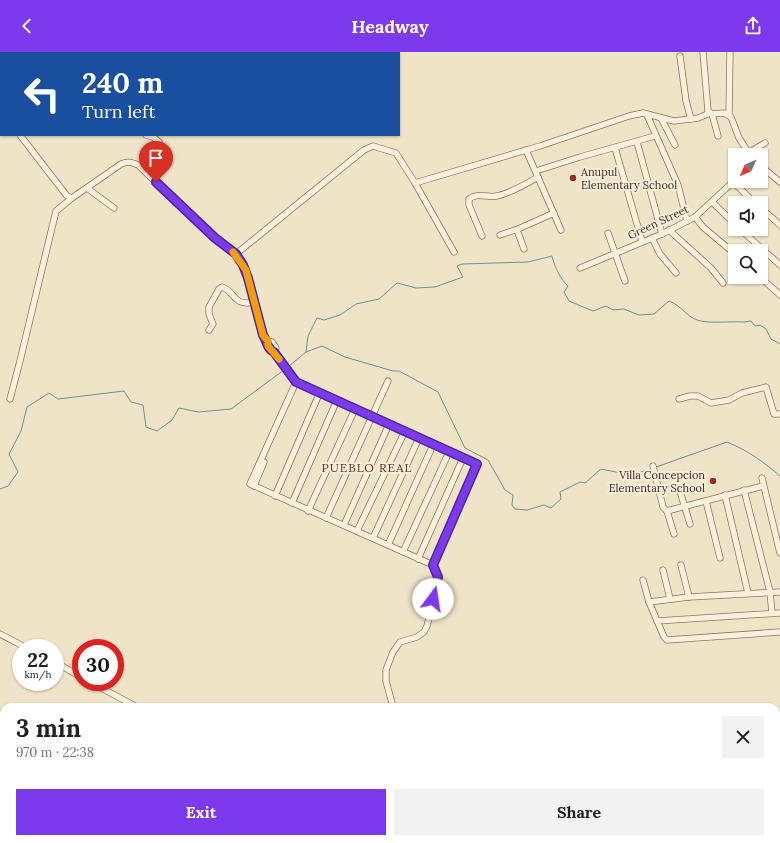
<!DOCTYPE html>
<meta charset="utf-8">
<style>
:root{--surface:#fff;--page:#f2f2f2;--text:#202124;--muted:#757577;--accent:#7c3aed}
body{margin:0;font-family:Lora,serif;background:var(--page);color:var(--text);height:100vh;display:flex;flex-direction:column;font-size:15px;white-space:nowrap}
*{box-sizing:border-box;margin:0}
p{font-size:13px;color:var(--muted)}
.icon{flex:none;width:22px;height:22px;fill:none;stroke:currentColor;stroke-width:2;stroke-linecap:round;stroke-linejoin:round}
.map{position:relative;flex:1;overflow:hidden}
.details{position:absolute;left:0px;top:651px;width:780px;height:140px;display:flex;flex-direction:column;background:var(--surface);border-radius:12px 12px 0 0;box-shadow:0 1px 3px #0004}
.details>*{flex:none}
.top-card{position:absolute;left:0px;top:0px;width:400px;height:84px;box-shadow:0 1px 3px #0004;background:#1a4fa0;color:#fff;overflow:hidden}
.needle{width:26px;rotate:225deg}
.fabs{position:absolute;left:728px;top:96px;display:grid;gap:8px}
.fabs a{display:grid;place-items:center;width:40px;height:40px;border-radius:0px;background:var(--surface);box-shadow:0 1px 3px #0004;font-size:20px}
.speed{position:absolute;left:12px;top:587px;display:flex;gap:8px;font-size:20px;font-weight:700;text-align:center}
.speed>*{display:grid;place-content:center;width:52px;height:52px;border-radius:50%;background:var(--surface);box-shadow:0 1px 3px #0004;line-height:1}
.speed small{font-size:10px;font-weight:400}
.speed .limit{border:6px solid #d22;background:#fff;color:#111}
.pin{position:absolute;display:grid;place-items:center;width:34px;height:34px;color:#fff;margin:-41px -17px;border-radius:50% 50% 50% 0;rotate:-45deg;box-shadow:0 0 4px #0007}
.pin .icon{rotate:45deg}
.me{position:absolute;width:44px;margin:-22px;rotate:14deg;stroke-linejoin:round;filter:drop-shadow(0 0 3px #0008)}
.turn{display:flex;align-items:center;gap:14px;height:84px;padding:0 16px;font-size:18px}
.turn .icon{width:52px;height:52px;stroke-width:2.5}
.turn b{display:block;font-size:28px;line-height:34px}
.round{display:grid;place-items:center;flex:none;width:42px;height:42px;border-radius:0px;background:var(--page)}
.headline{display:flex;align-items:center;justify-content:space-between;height:68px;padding:0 16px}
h1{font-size:24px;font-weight:700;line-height:30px}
.cta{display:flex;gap:8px;margin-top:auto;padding:8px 16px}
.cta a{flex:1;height:46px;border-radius:0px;background:var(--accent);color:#fff;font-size:16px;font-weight:700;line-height:46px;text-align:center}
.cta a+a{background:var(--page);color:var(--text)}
header{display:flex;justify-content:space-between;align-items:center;height:52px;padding:0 16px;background:var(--accent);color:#fff;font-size:18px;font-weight:700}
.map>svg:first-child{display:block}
</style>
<header><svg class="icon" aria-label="back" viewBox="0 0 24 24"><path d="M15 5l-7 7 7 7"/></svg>Headway<svg class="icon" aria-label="share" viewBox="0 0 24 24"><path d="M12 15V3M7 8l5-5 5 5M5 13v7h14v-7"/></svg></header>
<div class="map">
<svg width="780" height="791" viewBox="0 0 780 791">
<rect width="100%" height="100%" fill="#f0e4c8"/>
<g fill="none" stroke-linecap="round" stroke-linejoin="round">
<g stroke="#6f938a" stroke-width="1">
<polyline points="306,300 322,294 345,305 393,319 399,319 438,340 465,396 488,408 505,438 513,443 512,453 515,457 527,458 544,453 551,456 561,447 560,440 580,430 585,431 601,417 631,423 651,417"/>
<path d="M288,315L306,300L308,284L317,266L324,268L340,263L356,252L379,247L397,231L416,236L435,235L463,225L457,214L462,212L528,210L552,204C554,214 561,228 568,234L564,240L569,249L593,259L606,254L613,258L624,257L639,263L654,262L669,249C682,254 686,264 697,268C708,272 731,269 744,270L751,269L755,274L760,273L766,277L771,287L780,292"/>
<path d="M656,415L727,390C747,398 764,410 780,424"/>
<polyline points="0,437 8,434 18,420 9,402 21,379 27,355 49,341 58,347 124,339 131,350 143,353 146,375 157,379 172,368 179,356 198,360 231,357 284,318"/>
</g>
<g stroke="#8d765c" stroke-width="7">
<g id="minor">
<polyline points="135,0 136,1"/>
<polyline points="703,0 708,59 712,62 724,61 731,65 739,86 750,103"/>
<polyline points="93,1 95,0"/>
<polyline points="680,4 686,49 691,67"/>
<polyline points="712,62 718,84"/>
<polyline points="647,63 678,133 687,169"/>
<polyline points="729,63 730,0"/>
<polyline points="0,64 1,65"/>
<polyline points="661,66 675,93"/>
<polyline points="0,78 1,77"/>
<path d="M20,83L67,144L72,146L121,112C128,109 131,110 138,113L215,187L236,202L246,218L263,283C268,289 267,297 274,300L296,330L475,411L477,414L433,513L250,432L296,330"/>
<polyline points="146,83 153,85 159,90"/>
<polyline points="637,90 662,182"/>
<polyline points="615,96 642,189"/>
<polyline points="526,98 561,178"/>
<polyline points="748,101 765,91"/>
<polyline points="761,114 780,130"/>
<polyline points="536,119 580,105 655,84"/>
<polyline points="733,130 755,151"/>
<polyline points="415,131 454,200"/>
<polyline points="87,136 114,156"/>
<polyline points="712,150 735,172"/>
<polyline points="761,156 780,173"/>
<polyline points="695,165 703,175 735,202"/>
<polyline points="740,177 780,213"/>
<polyline points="517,178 524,197"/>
<polyline points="669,178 711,216 723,231"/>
<polyline points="608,181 625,229"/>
<polyline points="500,183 518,177 554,161"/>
<path d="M482,184L469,153V147C478,140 487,146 497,144C511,141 526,132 538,125"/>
<polyline points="652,186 660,202 676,221"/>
<polyline points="236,202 364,98 373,94 396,101 415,131 540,94 629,64 643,61 674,69 698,66 710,61"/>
<polyline points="580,216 662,182 695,165 735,128"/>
<polyline points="760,225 780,243"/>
<path d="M209,278L213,272L209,262V255L219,237L222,235C235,239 233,255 254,250"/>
<polyline points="268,289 272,290 276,296 274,300"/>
<polyline points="10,347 19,313 56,159 72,146"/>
<polyline points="679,347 690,344 698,344 711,351 729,348 742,341 766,335 774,362 780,362"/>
<polyline points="653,414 663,455 667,459 763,434"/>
<polyline points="762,426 780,501"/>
<polyline points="254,434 264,410"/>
<polyline points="679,436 690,472"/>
<polyline points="744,438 770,540 772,561"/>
<polyline points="725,443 748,541"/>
<polyline points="275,444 320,340"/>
<polyline points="706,449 720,506"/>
<polyline points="292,451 337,348"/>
<polyline points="308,459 355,357"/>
<polyline points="667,459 674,482"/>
<polyline points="326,466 388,329"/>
<polyline points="344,473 389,372"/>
<polyline points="357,479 405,379"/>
<polyline points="373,486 419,386"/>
<polyline points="388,493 433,393"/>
<polyline points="403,500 449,400"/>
<polyline points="418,507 463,406"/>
<polyline points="681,513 689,545"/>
<polyline points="663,518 670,547"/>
<polyline points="643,528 649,550 689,545 780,540"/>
<polyline points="649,550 664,585 667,588 780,580"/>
<polyline points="657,569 780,561"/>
<polyline points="0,582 27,596"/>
<polyline points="55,610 81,625"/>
<polyline points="90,630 137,655"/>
<polyline points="393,655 386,629 386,618 393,600 400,590 417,585 424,580 427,574 438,530 438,525 433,513"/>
<polyline points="776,779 780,782"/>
<polyline points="455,787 466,791"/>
<polyline points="641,787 643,791"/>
<polyline points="739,791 743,791"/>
</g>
</g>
<use href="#minor" stroke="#faf1dc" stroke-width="5.5"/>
</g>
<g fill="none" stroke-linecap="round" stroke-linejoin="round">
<g stroke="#51269a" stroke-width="10">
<path id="route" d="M156,130L215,186L236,202L243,213L248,226L263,283C267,289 267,297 274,300L296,330L477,412L433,513L438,525L433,547"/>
</g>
<use href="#route" stroke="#7c3aed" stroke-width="7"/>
<polyline stroke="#f59e0b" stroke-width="7" points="233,200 246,218 263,283 268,289 268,294 279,307"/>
</g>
<g fill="#9e2a2b" stroke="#f7eed8" stroke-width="1.5">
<circle cx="573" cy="126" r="4"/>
<circle cx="713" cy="429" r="4"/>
</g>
<g text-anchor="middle" stroke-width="4" stroke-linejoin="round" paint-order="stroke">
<g font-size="11" fill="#3d2e20" stroke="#f7eed8" text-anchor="start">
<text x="581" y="124">Anupul<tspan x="581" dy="13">Elementary School</tspan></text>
<text x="705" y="427" text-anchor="end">Villa Concepcion<tspan x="705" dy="13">Elementary School</tspan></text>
</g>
<g font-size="11" fill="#3d2e20" stroke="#f7eed8">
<text transform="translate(658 170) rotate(-25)" y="4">Green Street</text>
</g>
<g font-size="12" letter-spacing="1" fill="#6b2e1e" stroke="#f7eed8">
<text x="367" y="420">PUEBLO REAL</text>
</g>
</g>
</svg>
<div class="fabs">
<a><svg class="needle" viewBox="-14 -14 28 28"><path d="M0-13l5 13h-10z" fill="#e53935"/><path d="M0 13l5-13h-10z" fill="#757577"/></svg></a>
<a><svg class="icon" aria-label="sound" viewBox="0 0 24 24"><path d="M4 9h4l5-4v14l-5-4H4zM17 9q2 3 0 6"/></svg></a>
<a><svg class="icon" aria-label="search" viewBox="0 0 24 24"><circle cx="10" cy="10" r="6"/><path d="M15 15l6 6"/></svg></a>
</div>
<div class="speed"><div>22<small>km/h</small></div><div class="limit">30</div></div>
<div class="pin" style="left:156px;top:130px;background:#d93025"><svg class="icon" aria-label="arrive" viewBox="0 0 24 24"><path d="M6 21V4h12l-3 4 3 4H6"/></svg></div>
<svg class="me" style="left:433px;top:547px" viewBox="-20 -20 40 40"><circle r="19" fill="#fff"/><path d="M0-13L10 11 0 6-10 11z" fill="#7c3aed"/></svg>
<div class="top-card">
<div class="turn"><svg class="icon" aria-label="left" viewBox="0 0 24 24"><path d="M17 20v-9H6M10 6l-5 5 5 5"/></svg><div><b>240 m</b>Turn left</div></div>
</div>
<section class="details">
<div class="headline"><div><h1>3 min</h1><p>970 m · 22:38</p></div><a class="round"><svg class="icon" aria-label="close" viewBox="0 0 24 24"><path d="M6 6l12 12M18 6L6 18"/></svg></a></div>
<div class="cta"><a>Exit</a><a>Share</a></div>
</section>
</div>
